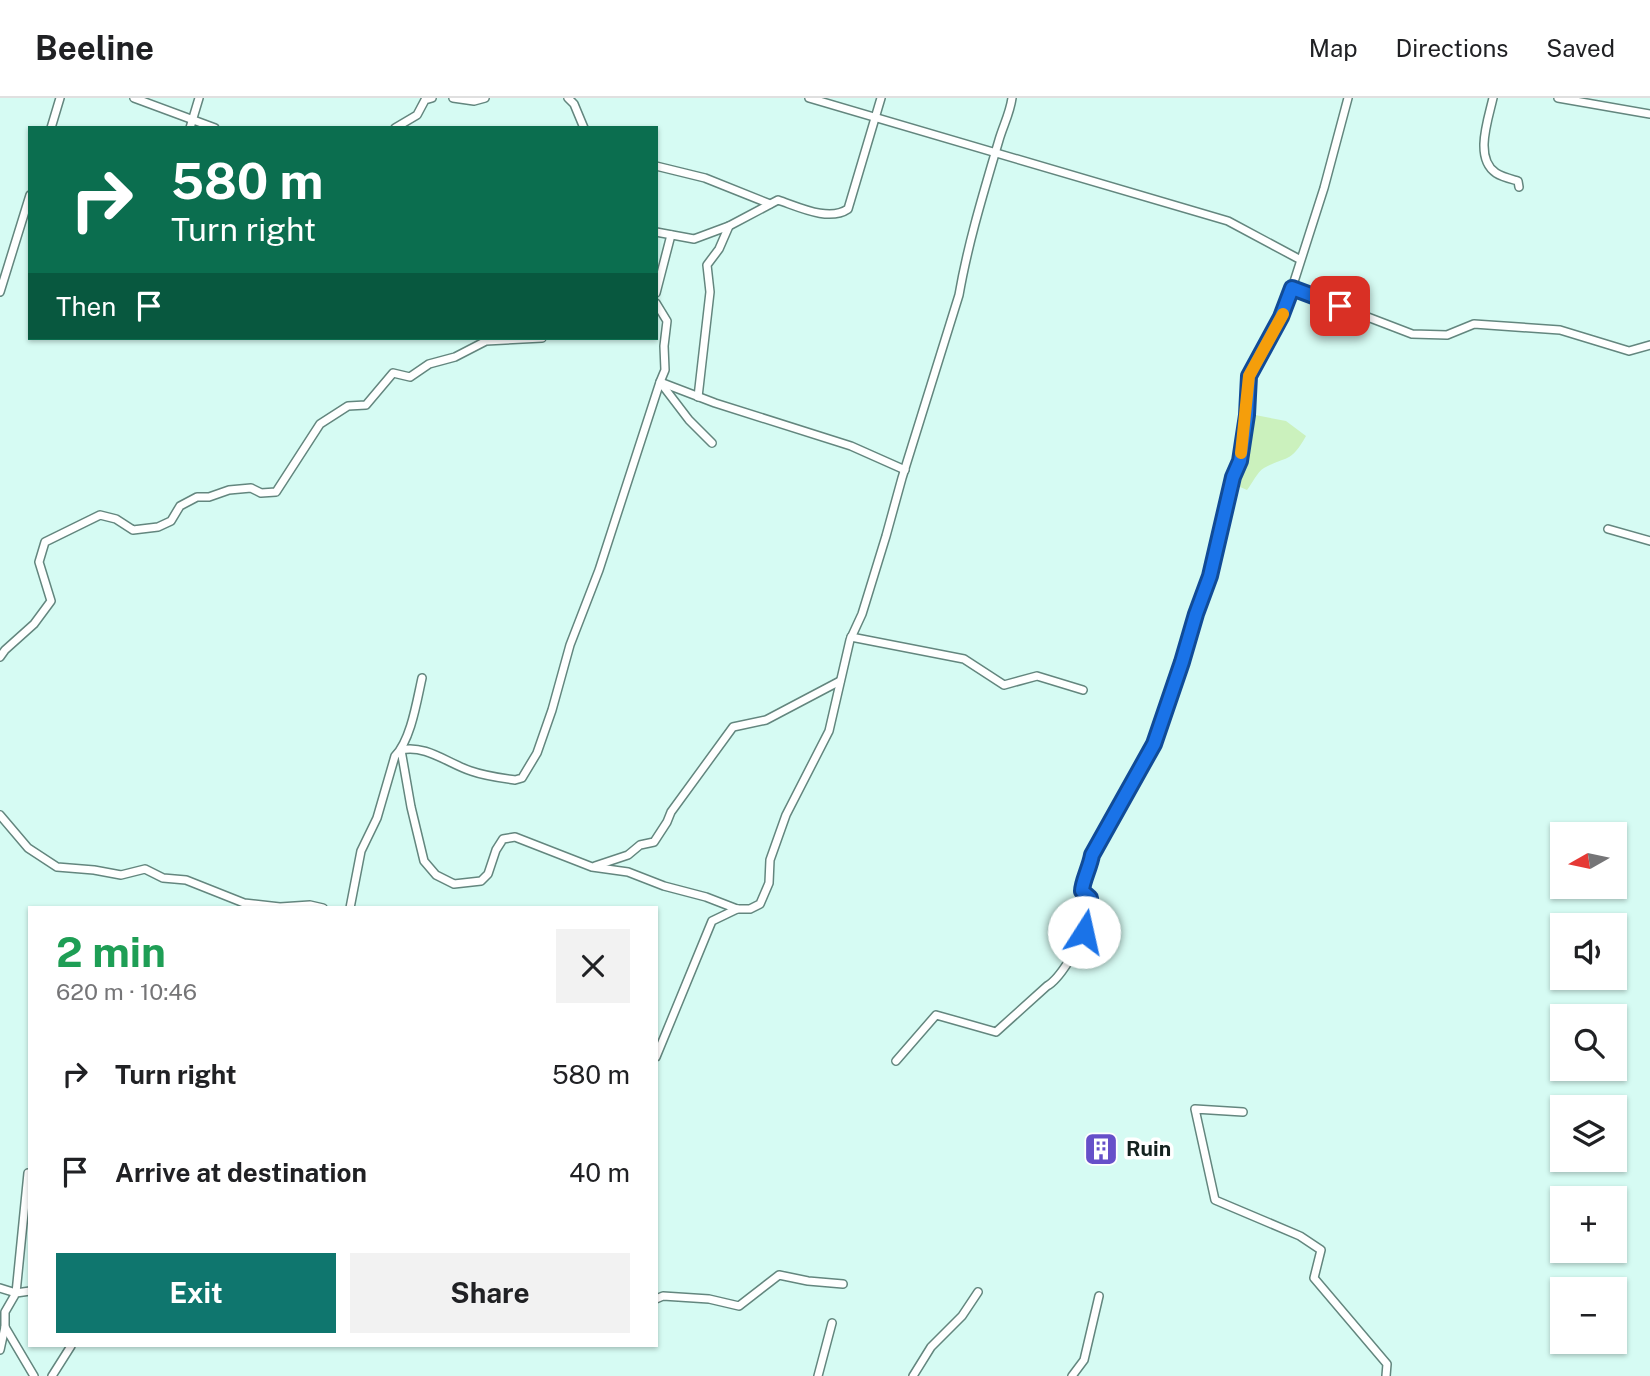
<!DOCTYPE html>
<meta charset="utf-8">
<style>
:root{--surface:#fff;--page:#f2f2f2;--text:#202124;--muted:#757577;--line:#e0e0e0;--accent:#0f766e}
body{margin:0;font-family:"Public Sans",sans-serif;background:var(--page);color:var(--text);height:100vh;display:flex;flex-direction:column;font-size:26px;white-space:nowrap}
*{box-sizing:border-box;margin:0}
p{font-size:23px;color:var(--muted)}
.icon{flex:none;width:38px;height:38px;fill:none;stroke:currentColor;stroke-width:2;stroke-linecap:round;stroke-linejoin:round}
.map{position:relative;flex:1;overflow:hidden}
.side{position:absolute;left:28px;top:808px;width:630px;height:441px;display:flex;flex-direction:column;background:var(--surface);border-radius:0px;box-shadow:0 2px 5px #0004}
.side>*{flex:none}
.guide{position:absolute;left:28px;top:28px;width:630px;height:214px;border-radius:0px;box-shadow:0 2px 5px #0004;background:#0b6e4f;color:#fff;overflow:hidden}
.needle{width:46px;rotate:261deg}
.tools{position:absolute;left:1550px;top:724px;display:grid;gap:14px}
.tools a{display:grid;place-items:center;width:77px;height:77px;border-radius:0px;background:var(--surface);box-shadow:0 2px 5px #0004;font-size:35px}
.pin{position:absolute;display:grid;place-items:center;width:60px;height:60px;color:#fff;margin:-30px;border-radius:14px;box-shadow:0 4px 10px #0006}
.me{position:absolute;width:77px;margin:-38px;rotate:10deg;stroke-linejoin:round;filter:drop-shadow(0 0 5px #0008)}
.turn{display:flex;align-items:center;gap:24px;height:147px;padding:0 28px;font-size:32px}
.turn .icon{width:91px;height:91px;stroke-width:2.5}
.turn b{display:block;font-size:49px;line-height:60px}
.then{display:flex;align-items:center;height:66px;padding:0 28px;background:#0003;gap:14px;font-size:26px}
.round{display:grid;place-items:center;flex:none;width:74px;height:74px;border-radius:0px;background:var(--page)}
.headline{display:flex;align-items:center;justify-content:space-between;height:119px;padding:0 28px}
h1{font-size:42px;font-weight:700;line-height:52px;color:#1e9e55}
.primary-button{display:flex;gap:14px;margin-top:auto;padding:14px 28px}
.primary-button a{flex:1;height:80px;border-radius:0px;background:var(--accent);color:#fff;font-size:28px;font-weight:700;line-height:80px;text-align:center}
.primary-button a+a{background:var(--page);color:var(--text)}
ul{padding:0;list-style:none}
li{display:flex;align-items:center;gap:21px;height:98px;padding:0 28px}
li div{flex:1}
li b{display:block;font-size:26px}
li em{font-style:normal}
header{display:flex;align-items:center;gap:42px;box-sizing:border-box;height:98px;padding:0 35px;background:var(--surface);border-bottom:2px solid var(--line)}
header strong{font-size:33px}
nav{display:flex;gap:38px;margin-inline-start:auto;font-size:24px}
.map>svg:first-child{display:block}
</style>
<header>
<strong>Beeline</strong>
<nav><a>Map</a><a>Directions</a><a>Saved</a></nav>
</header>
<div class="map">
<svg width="1650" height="1278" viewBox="0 0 1650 1278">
<rect width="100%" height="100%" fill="#d6fbf3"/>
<path fill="#cbf1bd" d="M1250,316L1286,323L1306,338C1290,366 1288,357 1264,370C1257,374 1252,386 1247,392L1233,386L1241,363Z"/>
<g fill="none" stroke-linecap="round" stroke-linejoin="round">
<g stroke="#63867e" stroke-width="10">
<g id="street">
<polyline points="134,0 215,30"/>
<polyline points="453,0 474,3 485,0"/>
<polyline points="568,0 574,6 584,30"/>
<polyline points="809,0 1228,123 1299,161"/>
<path d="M1493,0C1488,22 1474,60 1496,75C1502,79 1511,81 1518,83L1519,89"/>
<polyline points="1558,0 1650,16"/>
<polyline points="51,30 60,0"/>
<polyline points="190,30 199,0"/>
<polyline points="395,30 417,17 425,2 432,0"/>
<polyline points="656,68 705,80 770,106"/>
<polyline points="656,134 694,141 729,128"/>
<polyline points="1292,190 1412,236 1447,237 1474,226 1560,232 1629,253 1650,247"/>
<polyline points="0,194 30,97"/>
<polyline points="656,195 671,137"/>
<polyline points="656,205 667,223 664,248 665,272 660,284 689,322 712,345"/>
<path d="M698,299L710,194L707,167L719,151L729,128L778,102C799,109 829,124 848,111L881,0"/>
<polyline points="1608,431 1650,443"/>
<polyline points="851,539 964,561 1004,587 1037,578 1083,592"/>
<polyline points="0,559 5,552 34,526 51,503 39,464 45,444 100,417 116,421 133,432 158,429 171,423 180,408 197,399 209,399 229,392 251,390 261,395 276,394 320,326 348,308 366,307 393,275 410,279 429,266 455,259 486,243 542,240"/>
<path d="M401,652L411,709L424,763L436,777L454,786L481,783L488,776L496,752L503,741L515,739L592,769L628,774L664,788L706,799L737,811H750L760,806L769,785L770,762L786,717L829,633L850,542L862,516L886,438L902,380L959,197C968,145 984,93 999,42C1003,28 1010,15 1012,0"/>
<path d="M401,652C425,646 449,666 471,673C485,678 501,680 515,682L522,680L537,655L552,612L570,547L599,472L660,284L715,305L851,348L905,372"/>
<polyline points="0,717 28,750 57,769 94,772 121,777 145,771 163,780 186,782 244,805 280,809 310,807 323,810"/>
<polyline points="595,768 628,757 640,747 654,744 667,724 671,714 733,629 766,622 840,583"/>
<path d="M350,810L361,753L377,720L395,658C411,642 417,602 422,580"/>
<polyline points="656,959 712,823 737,811"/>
<path d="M896,963L936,917L996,934L1047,888C1060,881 1079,848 1084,833C1088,823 1088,811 1090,800L1082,793C1082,783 1090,769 1092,757L1154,646L1182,564L1196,515L1210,479L1233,379L1240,363L1246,317L1249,278L1281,219L1292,190L1324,90L1348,0"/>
<polyline points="1243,1014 1195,1011 1215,1102 1300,1138 1321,1152 1314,1180 1387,1266 1386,1278"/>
<polyline points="0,1190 16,1195 28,1075"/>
<polyline points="30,1193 16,1195 5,1214 5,1229 34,1278"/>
<polyline points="656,1201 663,1198 709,1201 739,1208 779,1177 808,1183 843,1186"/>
<polyline points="0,1252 5,1229"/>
<polyline points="52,1278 71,1248"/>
<polyline points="818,1278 832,1225"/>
<polyline points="913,1278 931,1249 962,1218 978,1194"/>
<polyline points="1072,1278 1084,1262 1099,1198"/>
</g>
</g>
<use href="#street" stroke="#fff" stroke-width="7"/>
</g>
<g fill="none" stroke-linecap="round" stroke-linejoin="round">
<g stroke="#114b97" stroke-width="18">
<path id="route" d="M1084,834L1090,800L1082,793C1082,784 1090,769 1092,757L1154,646L1182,564L1196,516L1210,478L1233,379L1240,363L1247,317L1249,278L1281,219L1292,190L1340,208"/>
</g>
<use href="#route" stroke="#1a73e8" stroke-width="12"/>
<polyline stroke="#f59e0b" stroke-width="12" points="1241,355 1249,278 1283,216"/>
</g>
<defs>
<g id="building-square" transform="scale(1.75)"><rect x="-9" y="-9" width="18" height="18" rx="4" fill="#6650c9" stroke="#fff"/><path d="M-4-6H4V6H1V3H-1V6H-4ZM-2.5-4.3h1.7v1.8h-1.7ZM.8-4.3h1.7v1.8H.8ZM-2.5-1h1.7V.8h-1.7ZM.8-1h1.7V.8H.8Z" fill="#fff"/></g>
</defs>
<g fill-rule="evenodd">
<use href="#building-square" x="1101" y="1051"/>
</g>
<g text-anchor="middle" stroke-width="7" stroke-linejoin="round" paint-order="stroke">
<g font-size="21" font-weight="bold" fill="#14221f" stroke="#fff" text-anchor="start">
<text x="1126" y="1058">Ruin</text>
</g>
</g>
</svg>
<div class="tools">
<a><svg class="needle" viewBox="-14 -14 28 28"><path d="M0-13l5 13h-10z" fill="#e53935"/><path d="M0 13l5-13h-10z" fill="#757577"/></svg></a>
<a><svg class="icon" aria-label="sound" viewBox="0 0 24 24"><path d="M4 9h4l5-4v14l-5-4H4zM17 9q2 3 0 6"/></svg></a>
<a><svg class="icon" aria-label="search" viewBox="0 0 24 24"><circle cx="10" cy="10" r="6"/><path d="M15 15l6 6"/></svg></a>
<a><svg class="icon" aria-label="layers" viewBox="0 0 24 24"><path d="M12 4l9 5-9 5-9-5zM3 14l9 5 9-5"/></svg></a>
<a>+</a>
<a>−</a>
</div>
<div class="pin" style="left:1340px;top:208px;background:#d93025"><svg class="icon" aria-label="arrive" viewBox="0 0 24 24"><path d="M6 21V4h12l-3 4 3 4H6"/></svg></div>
<svg class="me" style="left:1084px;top:834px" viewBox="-20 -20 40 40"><circle r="19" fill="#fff"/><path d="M0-13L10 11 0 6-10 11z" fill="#1a73e8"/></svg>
<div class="guide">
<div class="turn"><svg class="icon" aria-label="right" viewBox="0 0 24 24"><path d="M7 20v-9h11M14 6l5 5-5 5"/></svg><div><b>580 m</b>Turn right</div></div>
<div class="then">Then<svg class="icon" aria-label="arrive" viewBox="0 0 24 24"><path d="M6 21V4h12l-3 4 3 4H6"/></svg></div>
</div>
<section class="side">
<div class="headline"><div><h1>2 min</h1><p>620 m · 10:46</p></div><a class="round"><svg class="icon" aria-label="close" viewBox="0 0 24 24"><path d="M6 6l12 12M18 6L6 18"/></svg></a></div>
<ul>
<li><svg class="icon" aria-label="right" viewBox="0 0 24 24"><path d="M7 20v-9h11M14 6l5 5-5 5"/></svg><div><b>Turn right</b></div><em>580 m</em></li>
<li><svg class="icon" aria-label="arrive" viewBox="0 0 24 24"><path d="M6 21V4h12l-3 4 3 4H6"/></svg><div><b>Arrive at destination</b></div><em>40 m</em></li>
</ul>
<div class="primary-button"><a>Exit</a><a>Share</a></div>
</section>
</div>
